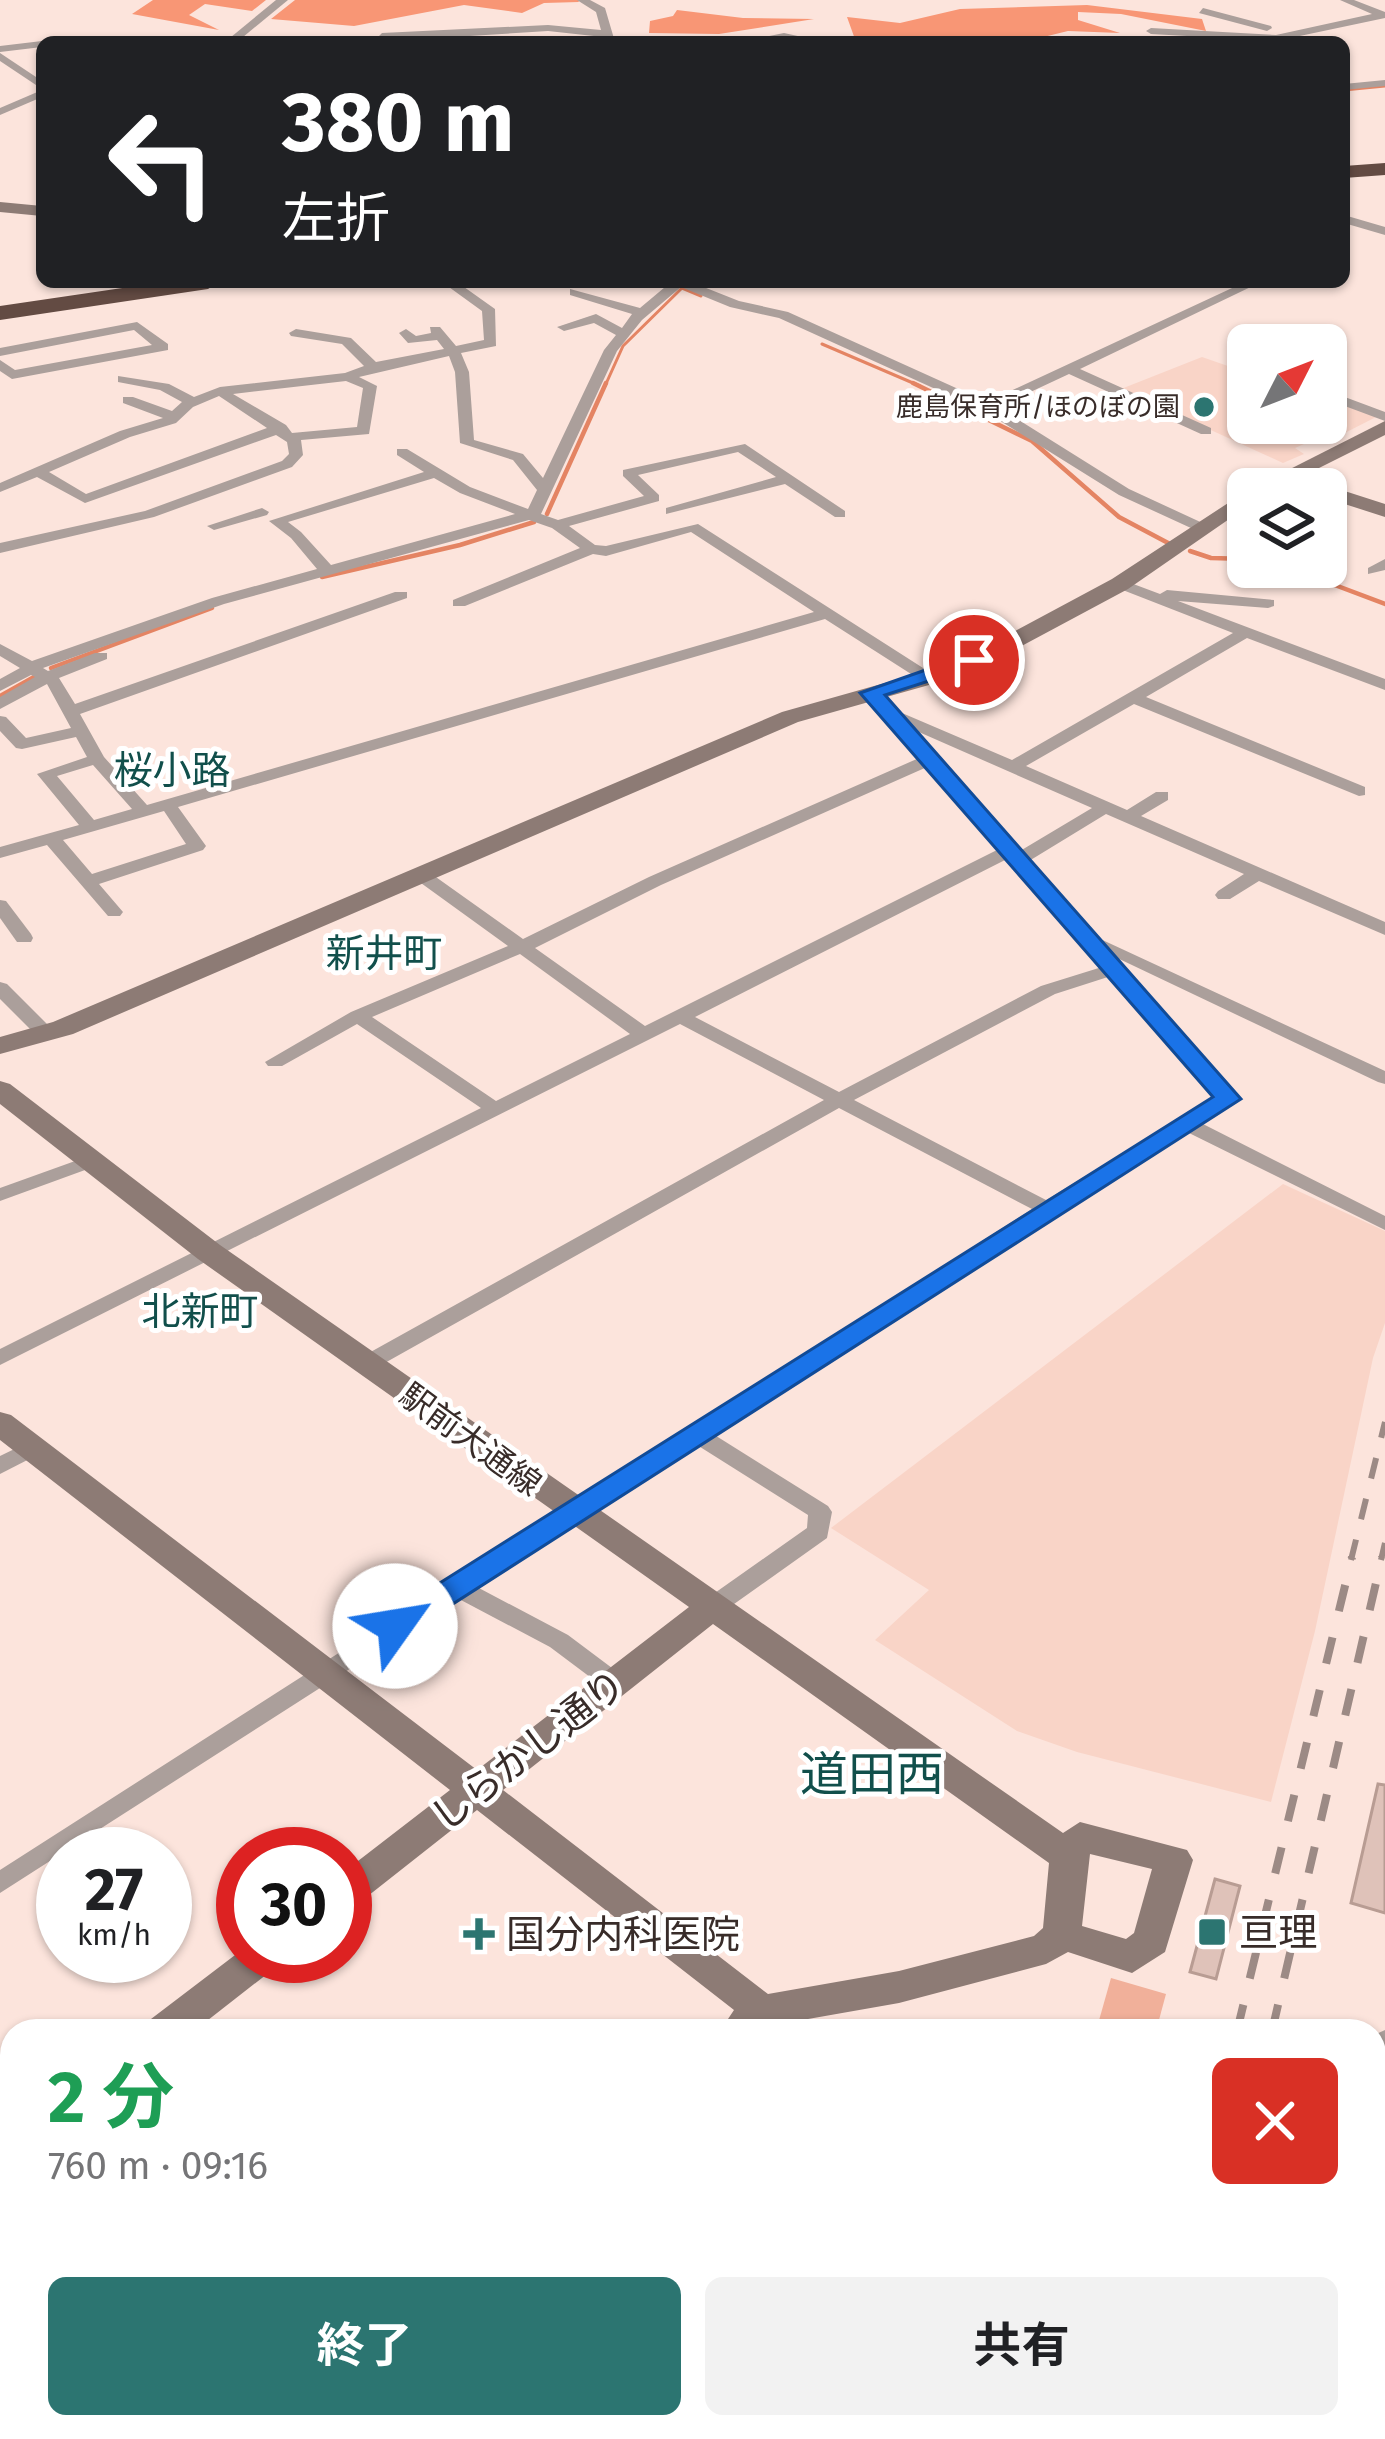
<!DOCTYPE html>
<html lang="ja">
<meta charset="utf-8">
<style>
:root{--surface:#fff;--page:#f2f2f2;--text:#202124;--muted:#757577;--accent:#2c7571}
body{margin:0;font-family:"Fira Sans","Noto Sans JP",sans-serif;background:var(--page);color:var(--text);height:100vh;display:flex;flex-direction:column;font-size:45px;white-space:nowrap}
*{box-sizing:border-box;margin:0}
p{font-size:39px;color:var(--muted)}
.icon{flex:none;width:66px;height:66px;fill:none;stroke:currentColor;stroke-width:2;stroke-linecap:round;stroke-linejoin:round}
.map{position:relative;flex:1;overflow:hidden}
.drawer{position:absolute;left:0px;top:2019px;width:1386px;height:420px;display:flex;flex-direction:column;background:var(--surface);border-radius:36px 36px 0 0;box-shadow:0 3px 9px #0004}
.drawer>*{flex:none}
.top-card{position:absolute;left:36px;top:36px;width:1314px;height:252px;border-radius:18px;box-shadow:0 3px 9px #0004;background:#202124;color:#fff;overflow:hidden}
.needle{width:78px;rotate:48deg}
.controls{position:absolute;left:1227px;top:324px;display:grid;gap:24px}
.controls a{display:grid;place-items:center;width:120px;height:120px;border-radius:18px;background:var(--surface);box-shadow:0 3px 9px #0004;font-size:60px}
.speed{position:absolute;left:36px;top:1827px;display:flex;gap:24px;font-size:60px;font-weight:700;text-align:center}
.speed>*{display:grid;place-content:center;width:156px;height:156px;border-radius:50%;background:var(--surface);box-shadow:0 3px 9px #0004;line-height:1}
.speed small{font-size:30px;font-weight:400}
.speed .limit{border:18px solid #d22;background:#fff;color:#111}
.pin{position:absolute;display:grid;place-items:center;width:102px;height:102px;color:#fff;margin:-51px;border:6px solid #fff;border-radius:50%;box-shadow:0 3px 12px #0007}
.me{position:absolute;width:132px;margin:-66px;rotate:58deg;stroke-linejoin:round;filter:drop-shadow(0 0 9px #0008)}
.turn{display:flex;align-items:center;gap:42px;height:252px;padding:0 48px;font-size:54px}
.turn .icon{width:156px;height:156px;stroke-width:2.5}
.turn b{display:block;font-size:84px;line-height:102px}
.round{display:grid;place-items:center;flex:none;width:126px;height:126px;border-radius:18px;background:var(--page)}
.headline{display:flex;align-items:center;justify-content:space-between;height:204px;padding:0 48px}
h1{font-size:72px;font-weight:700;line-height:90px;color:#1e9e55}
.primary-button{display:flex;gap:24px;margin-top:auto;padding:24px 48px}
.primary-button a{flex:1;height:138px;border-radius:18px;background:var(--accent);color:#fff;font-size:48px;font-weight:700;line-height:138px;text-align:center}
.primary-button a+a{background:var(--page);color:var(--text)}
.map>svg:first-child{display:block}
</style>
<div class="map">
<svg width="1385" height="2439" viewBox="0 0 1385 2439">
<rect width="100%" height="100%" fill="#fce4dc"/>
<g fill="#f9d4c7">
<polygon points="1202,357 1248,373 1248,423 1326,423 1326,397 1378,416 1331,440 1322,436 1295,448 1304,454 1283,463 1121,389"/>
<polygon points="1283,1184 1385,1231 1385,1323 1373,1358 1315,1631 1271,1802 1077,1752 1017,1731 875,1640 929,1590 831,1528"/>
</g>
<polygon fill="#f1b09a" points="1111,1978 1166,1994 1156,2031 1096,2031"/>
<g fill="#f89675">
<polygon points="153,0 266,0 252,11 205,4 189,15 219,30 132,14"/>
<polygon points="295,0 578,0 579,2 544,3 522,13 464,5 354,26 271,19"/>
<polygon points="1087,5 1202,19 1206,31 1121,14 1078,12 1078,20 1120,33 1068,31 1023,42 856,42 847,17 900,23 960,9"/>
<polygon points="677,10 743,18 814,19 719,34 649,33 650,21 673,16"/>
</g>
<g fill="none" stroke-linecap="round" stroke-linejoin="round">
<g stroke="#e48463" stroke-width="3">
<polyline points="1344,90 1385,86"/>
<polyline points="682,288 701,296"/>
<polyline points="822,344 920,386"/>
<polyline points="605,386 623,346 683,287"/>
</g>
<g stroke="#e48463" stroke-width="4.5">
<polyline points="913,383 1032,441 1119,517 1170,544"/>
<polyline points="547,514 606,383"/>
<polyline points="1190,551 1211,558 1248,559"/>
<polyline points="1287,567 1385,604"/>
<polyline points="322,577 460,545 534,522"/>
<polyline points="51,668 212,608"/>
<polyline points="0,696 34,677"/>
</g>
</g>
<g fill="#dfc2b9" stroke="#b89c93" stroke-width="3">
<polygon points="1378,1784 1385,1785 1385,1913 1351,1903"/>
<polygon points="1215,1879 1240,1886 1216,1979 1190,1972"/>
</g>
<g fill="none" stroke-linecap="round" stroke-linejoin="round">
<g fill="#ab9f9b" fill-rule="evenodd">
<polygon points="276,0 288,0 237,42 225,42"/>
<polygon points="577,0 590,0 605,8 615,42 605,42 603,37 548,31 373,42 382,33 548,25 601,30 596,12"/>
<polygon points="1340,0 1354,0 1385,12 1385,18 1276,41 1151,34 1146,31 1151,28 1276,35 1372,14"/>
<polygon points="1203,8 1271,26 1272,28 1267,31 1199,13"/>
<polygon points="784,33 825,42 784,39 739,42"/>
<polygon points="55,39 122,39 127,42 50,42"/>
<polygon points="42,41 46,42 42,42 42,47 0,52 0,46"/>
<polygon points="0,53 42,81 42,89 0,61"/>
<polygon points="1385,80 1385,86 1344,90 1344,84"/>
<polygon points="42,90 42,97 0,115 0,108"/>
<polygon points="1344,215 1385,227 1385,235 1344,223"/>
<path d="M442,282H457L495,309L496,346L461,353L469,372L474,440L523,454L543,478L604,350L616,335L594,323L564,331L557,327L596,314L622,328L632,314L570,295V289L640,308L671,282H691L739,301L788,312L987,402L1245,282H1261L1080,369L1211,428V434H1201L1069,374L998,407L1129,489L1209,526L1212,529L1204,534L1119,495L986,412L779,318L730,307L681,287L642,320L617,351L541,514L558,520L644,496L623,476V470L745,444L845,511V517H835L785,484L666,514V508L776,477L738,452L638,475L659,495V501L569,526L595,545L606,546L698,524L934,675V681H922L825,619L178,807L206,846L203,850L99,884L123,912L120,916H108L47,845L0,858V847L79,825L37,774L87,757L76,737L22,749L16,748L0,731V716L6,717L26,738L71,728L47,684L0,709V697L35,677L31,675L0,691V679L20,668L0,656V644L32,661L212,598L317,569L291,538L269,521L424,472L397,455V449H407L470,487L528,509L537,490L513,460L460,443L455,372L449,356L359,377L377,386L369,434L301,440L303,455L292,467L154,517L0,553V543L145,511L282,461L289,454L287,442L276,435L85,503L37,477L0,492V483L120,431L163,418L123,403V397H133L172,411L182,402L160,390L118,382V376L169,384L194,397L220,387L345,373L364,366L342,344L291,336L289,333L296,329L351,338L376,362L444,349L437,340L408,343L399,333L406,329L416,336L431,333L430,327H440L456,346L484,340L482,311ZM346,381L363,388L357,427L292,433L286,425L233,394ZM219,396L267,428L86,494L49,472L130,437L176,423L193,407ZM434,478L460,493L515,514L331,565L301,532L288,522ZM529,520L552,528L580,548L453,600V606H465L593,554L606,556L691,532L814,612L147,805L104,757L80,714L407,598V592H395L75,704L59,678L107,659V653H95L48,671L43,668L224,604ZM93,765L132,809L94,820L57,776ZM164,811L186,844L92,874L63,840Z"/>
<polygon points="506,282 524,282 524,283 518,287"/>
<polygon points="137,322 168,344 168,350 12,379 0,371 0,360 15,370 152,345 134,330 0,356 0,348"/>
<polygon points="1326,390 1385,412 1385,421 1326,399"/>
<polygon points="262,508 269,512 267,515 214,530 207,526"/>
<polygon points="1385,559 1385,570 1368,574 1368,568"/>
<path d="M1120,579L1160,594L1167,590L1274,600V606L1268,608L1178,601L1385,679V690L1247,638L1146,697L1365,787V795L1359,796L1134,704L1026,766L1127,810L1156,792H1168V800L1141,816L1385,922V935L1259,881L1230,899H1218L1215,895L1218,891L1244,874L1106,814L1029,861L1096,937L1385,1071V1084L1378,1082L1113,956L1238,1098L1201,1123L1385,1216V1230L1187,1132L713,1434L828,1506L832,1512L827,1538L720,1614H702L699,1608L702,1602L807,1528L808,1515L697,1445L477,1587L568,1635L624,1677L628,1683L624,1689L615,1692L606,1689L550,1647L459,1599L0,1893V1870L1032,1209L839,1108L374,1369H358L355,1364L358,1359L824,1100L680,1024L0,1365V1349L481,1108L357,1024L282,1066H268L265,1062L351,1012L508,946L414,878L411,874L414,870H426L523,939L649,877L919,758L863,693L871,688L877,690L895,710L1012,760L1233,633L1115,587V581ZM912,729L1092,808L1020,851ZM927,767L999,849L645,1026L535,948L661,885ZM1007,859L1102,967L1041,986L839,1092L695,1017ZM520,954L630,1034L496,1101L372,1017ZM1111,976L1216,1097L1046,1200L854,1100L1055,994Z"/>
<polygon points="0,900 6,901 31,934 33,938 31,942 17,942 0,918"/>
<polygon points="0,982 7,984 53,1030 56,1034 53,1038 39,1038 0,999"/>
<polygon points="89,1156 99,1162 96,1166 0,1201 0,1188"/>
<polygon points="33,1440 41,1443 44,1448 41,1453 0,1474 0,1456"/>
<polygon points="1385,2030 1385,2059 1374,2064 1374,2035"/>
<polygon points="1374,2238 1385,2242 1385,2268 1374,2264"/>
<polygon points="12,2347 12,2380 0,2385 0,2352"/>
<polygon points="340,2427 378,2427 385,2439 347,2439"/>
</g>
<g fill="#8d7b75" fill-rule="evenodd">
<polygon points="0,202 42,206 42,216 0,212"/>
<polygon points="1385,421 1385,435 1277,489 1251,489"/>
<polygon points="1326,485 1385,504 1385,517 1326,498 1326,489 1317,489"/>
<polygon points="1248,490 1248,506 1128,589 1005,655 936,683 798,722 73,1034 0,1054 0,1037 53,1022 782,712 920,673 989,645 1112,579"/>
<path d="M0,1081L10,1084L220,1245L1063,1833L1080,1822L1187,1850L1193,1860L1165,1952L1132,1973L1068,1952L1046,1964L899,2003L791,2022L796,2031H720L734,2010L477,1810L359,1903L345,1907V1871L450,1790L0,1440V1412L11,1415L477,1770L689,1607L198,1259L0,1104ZM713,1624L1049,1863L1043,1928L1034,1936L899,1971L768,1994L503,1790ZM1090,1854L1152,1869L1134,1933L1126,1939L1082,1926Z"/>
<polygon points="243,1949 243,1956 282,1956 276,1967 194,2031 145,2031 151,2019"/>
<polygon points="12,2131 12,2172 0,2176 0,2136"/>
<polygon points="268,2427 321,2427 316,2439 262,2439"/>
<polygon points="819,2427 863,2427 865,2439 819,2439"/>
</g>
<g fill="#634b43" fill-rule="evenodd">
<polygon points="1385,163 1385,175 1344,178 1344,166"/>
<polygon points="163,282 219,282 208,289 0,320 0,306"/>
</g>
<g stroke="#9c8a85" stroke-width="6" stroke-dasharray="21 21" stroke-linecap="butt">
<polyline points="1351,1560 1385,1422"/>
<polyline points="1381,1560 1385,1543"/>
</g>
<g stroke="#9c8a85" stroke-width="8" stroke-dasharray="27 27" stroke-linecap="butt">
<polyline points="1237,2031 1352,1557"/>
<polyline points="1272,2031 1382,1557"/>
<polyline points="1140,2439 1143,2427"/>
<polyline points="1178,2439 1180,2427"/>
</g>
</g>
<polygon fill="#1a73e8" stroke="#114b97" stroke-width="3" points="974,653 985,660 982,664 885,695 1241,1099 406,1634 384,1634 379,1626 384,1618 1213,1097 860,693"/>
<g fill="#2c7571" stroke="#fff" stroke-width="4.5">
<circle cx="1204" cy="407" r="12"/>
<rect x="1197" y="1917" width="30" height="30" rx="6"/>
<path d="M473 1916h12v12h12v12h-12v12h-12v-12h-12v-12h12z"/>
</g>
<g text-anchor="middle" stroke-width="10" stroke-linejoin="round" paint-order="stroke">
<g font-size="27" fill="#382c29" stroke="#fff" text-anchor="end">
<text x="1180" y="416">鹿島保育所/ほのぼの園</text>
</g>
<g font-size="33" fill="#382c29" stroke="#fff">
<text transform="translate(471 1439) rotate(36)" y="12">駅前大通線</text>
</g>
<g font-size="39" fill="#114f4b" stroke="#fff">
<text x="172" y="784">桜小路</text>
<text x="384" y="967">新井町</text>
<text x="200" y="1325">北新町</text>
</g>
<g font-size="39" fill="#382c29" stroke="#fff">
<text transform="translate(528 1750) rotate(-38)" y="14">しらかし通り</text>
</g>
<g font-size="39" fill="#382c29" stroke="#fff" text-anchor="start">
<text x="1239" y="1946">亘理</text>
<text x="506" y="1948">国分内科医院</text>
</g>
<g font-size="48" fill="#114f4b" stroke="#fff">
<text x="872" y="1791">道田西</text>
</g>
</g>
</svg>
<div class="controls">
<a><svg class="needle" viewBox="-14 -14 28 28"><path d="M0-13l5 13h-10z" fill="#e53935"/><path d="M0 13l5-13h-10z" fill="#757577"/></svg></a>
<a><svg class="icon" aria-label="layers" viewBox="0 0 24 24"><path d="M12 4l9 5-9 5-9-5zM3 14l9 5 9-5"/></svg></a>
</div>
<div class="speed"><div>27<small>km/h</small></div><div class="limit">30</div></div>
<div class="pin" style="left:974px;top:660px;background:#d93025"><svg class="icon" aria-label="arrive" viewBox="0 0 24 24"><path d="M6 21V4h12l-3 4 3 4H6"/></svg></div>
<svg class="me" style="left:395px;top:1626px" viewBox="-20 -20 40 40"><circle r="19" fill="#fff"/><path d="M0-13L10 11 0 6-10 11z" fill="#1a73e8"/></svg>
<div class="top-card">
<div class="turn"><svg class="icon" aria-label="left" viewBox="0 0 24 24"><path d="M17 20v-9H6M10 6l-5 5 5 5"/></svg><div><b>380 m</b>左折</div></div>
</div>
<section class="drawer">
<div class="headline"><div><h1>2 分</h1><p>760 m · 09:16</p></div><a class="round" style="background:#d93025;color:#fff"><svg class="icon" aria-label="close" viewBox="0 0 24 24"><path d="M6 6l12 12M18 6L6 18"/></svg></a></div>
<div class="primary-button"><a>終了</a><a>共有</a></div>
</section>
</div>
